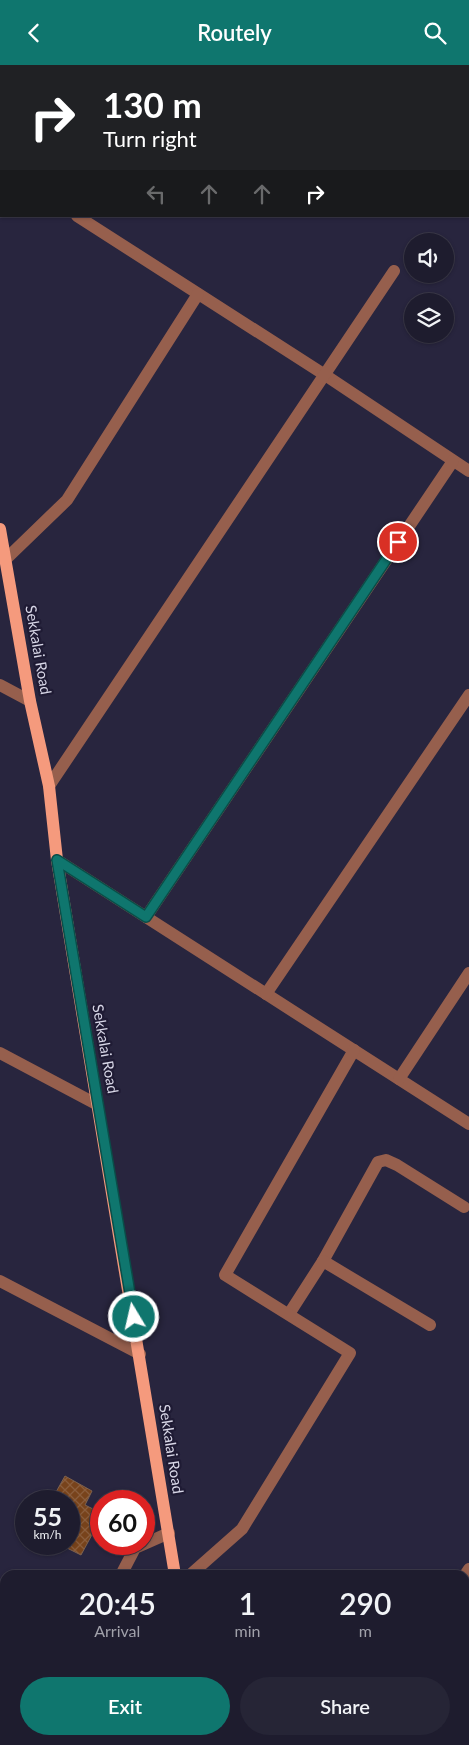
<!DOCTYPE html>
<style>
:root{--surface:#1e1c2e;--page:#262536;--text:#f1f3f6;--muted:#a1a1aa;--line:#3c3a4a;--accent:#0f766e}
body{margin:0;font-family:Lato,sans-serif;background:var(--page);color:var(--text);height:100vh;display:flex;flex-direction:column;font-size:19px;white-space:nowrap}
*{box-sizing:border-box;margin:0}
p{font-size:16px;color:var(--muted)}
.icon{flex:none;width:28px;height:28px;fill:none;stroke:currentColor;stroke-width:2;stroke-linecap:round;stroke-linejoin:round}
.map{position:relative;flex:1;overflow:hidden}
.details{position:absolute;left:0px;top:1505px;width:470px;height:175px;display:flex;flex-direction:column;background:var(--surface);border-radius:15px 15px 0 0;box-shadow:0 1px 4px #0004,0 0 0 1px var(--line)}
.details>*{flex:none}
.top-card{position:absolute;left:0px;top:0px;width:470px;height:152px;box-shadow:0 1px 4px #0004,0 0 0 1px var(--line);background:#202124;color:#fff;overflow:hidden}
.buttons{position:absolute;left:404px;top:168px;display:grid;gap:10px}
.buttons a{display:grid;place-items:center;width:50px;height:50px;border-radius:50%;background:var(--surface);box-shadow:0 1px 4px #0004,0 0 0 1px var(--line);font-size:25px}
.speed{position:absolute;left:15px;top:1425px;display:flex;gap:10px;font-size:25px;font-weight:700;text-align:center}
.speed>*{display:grid;place-content:center;width:65px;height:65px;border-radius:50%;background:var(--surface);box-shadow:0 1px 4px #0004,0 0 0 1px var(--line);line-height:1}
.speed small{font-size:12px;font-weight:400}
.speed .limit{border:8px solid #d22;background:#fff;color:#111}
.pin{position:absolute;display:grid;place-items:center;width:42px;height:42px;color:#fff;margin:-21px;border:2px solid #fff;border-radius:50%;box-shadow:0 1px 5px #0007}
.me{position:absolute;width:55px;margin:-28px;rotate:351deg;stroke-linejoin:round;filter:drop-shadow(0 0 4px #0008)}
.turn{display:flex;align-items:center;gap:18px;height:105px;padding:0 20px;font-size:22px}
.turn .icon{width:65px;height:65px;stroke-width:2.5}
.turn b{display:block;font-size:35px;line-height:42px}
.lanes{display:flex;align-items:center;height:48px;padding:0 20px;background:#0003;justify-content:center;gap:25px;direction:ltr}
.lanes .off{opacity:.35}
.eta{display:flex;justify-content:space-evenly;align-items:center;height:85px;text-align:center}
.eta b{font-size:30px;font-weight:600;line-height:35px}
.primary-button{display:flex;gap:10px;margin-top:auto;padding:10px 20px}
.primary-button a{flex:1;height:58px;border-radius:30px;background:var(--accent);color:#fff;font-size:20px;font-weight:600;line-height:58px;text-align:center}
.primary-button a+a{background:var(--page);color:var(--text)}
header{display:flex;justify-content:space-between;align-items:center;height:65px;padding:0 20px;background:var(--accent);color:#fff;font-size:22px;font-weight:600}
.map>svg:first-child{display:block}
</style>
<header><svg class="icon" aria-label="back" viewBox="0 0 24 24"><path d="M15 5l-7 7 7 7"/></svg>Routely<svg class="icon" aria-label="search" viewBox="0 0 24 24"><circle cx="10" cy="10" r="6"/><path d="M15 15l6 6"/></svg></header>
<div class="map">
<svg width="469" height="1680" viewBox="0 0 469 1680">
<defs>
<pattern id="building-cross-hatch" width="8" height="8" patternUnits="userSpaceOnUse" patternTransform="scale(1.25)"><rect width="8" height="8" fill="#78431b"/><path d="M0 0l8 8M0 8l8-8" fill="none" stroke="#8a5d3c"/></pattern>
</defs>
<rect width="100%" height="100%" fill="#28253e"/>
<polygon fill="url(#building-cross-hatch)" stroke="#7c614f" points="65,1411 92,1426 85,1440 101,1448 101,1453 81,1490 59,1479 69,1479 69,1436 51,1436"/>
<g fill="none" stroke-linecap="round" stroke-linejoin="round">
<g stroke="#965f4d" stroke-width="12">
<polyline points="292,0 293,1"/>
<polyline points="175,1 180,0"/>
<polyline points="0,39 1,39"/>
<polyline points="0,102 1,103"/>
<polyline points="77,151 325,310 469,406"/>
<polyline points="6,494 67,435 198,229"/>
<polyline points="0,620 30,636"/>
<polyline points="49,721 394,206"/>
<polyline points="57,795 469,1059"/>
<polyline points="146,852 453,396"/>
<polyline points="266,929 469,630"/>
<polyline points="0,988 98,1040"/>
<polyline points="399,1014 469,908"/>
<polyline points="323,1196 378,1097 386,1095 397,1100 464,1142"/>
<polyline points="0,1216 140,1289"/>
<polyline points="289,1249 323,1196 430,1260"/>
<polyline points="121,1510 135,1483 169,1468"/>
<polyline points="190,1510 242,1464 350,1288 225,1210 354,985"/>
<polyline points="465,1510 469,1504"/>
<polyline points="0,1669 5,1672"/>
<polyline points="11,1675 20,1680"/>
<polyline points="418,1675 426,1680"/>
<polyline points="35,1680 37,1675"/>
<polyline points="359,1680 362,1675"/>
</g>
<g stroke="#f59a7d" stroke-width="12">
<polyline points="0,464 30,636 49,721 57,795 175,1510"/>
<polyline points="202,1675 203,1680"/>
</g>
</g>
<g fill="none" stroke-linecap="round" stroke-linejoin="round">
<g stroke="#0a4d48" stroke-width="12">
<polyline id="route" points="134,1252 57,795 146,852 398,477"/>
</g>
<use href="#route" stroke="#0f766e" stroke-width="9"/>
</g>
<g text-anchor="middle" stroke-width="4.5" stroke-linejoin="round" paint-order="stroke">
<g font-size="15" fill="#d8d7e7" stroke="#1f1b34">
<text transform="translate(38 585) rotate(80)" y="5">Sekkalai Road</text>
<text transform="translate(105 984) rotate(80)" y="5">Sekkalai Road</text>
<text transform="translate(171 1384) rotate(81)" y="5">Sekkalai Road</text>
</g>
</g>
</svg>
<div class="buttons">
<a><svg class="icon" aria-label="sound" viewBox="0 0 24 24"><path d="M4 9h4l5-4v14l-5-4H4zM17 9q2 3 0 6"/></svg></a>
<a><svg class="icon" aria-label="layers" viewBox="0 0 24 24"><path d="M12 4l9 5-9 5-9-5zM3 14l9 5 9-5"/></svg></a>
</div>
<div class="speed"><div>55<small>km/h</small></div><div class="limit">60</div></div>
<div class="pin" style="left:398px;top:477px;background:#d93025"><svg class="icon" aria-label="arrive" viewBox="0 0 24 24"><path d="M6 21V4h12l-3 4 3 4H6"/></svg></div>
<svg class="me" style="left:134px;top:1252px" viewBox="-20 -20 40 40"><circle r="17" fill="#0f766e" stroke="#fff" stroke-width="3"/><path d="M0-11L8 9 0 5-8 9z" fill="#fff"/></svg>
<div class="top-card">
<div class="turn"><svg class="icon" aria-label="right" viewBox="0 0 24 24"><path d="M7 20v-9h11M14 6l5 5-5 5"/></svg><div><b>130 m</b>Turn right</div></div>
<div class="lanes"><svg class="icon off" aria-label="left" viewBox="0 0 24 24"><path d="M17 20v-9H6M10 6l-5 5 5 5"/></svg><svg class="icon off" aria-label="ahead" viewBox="0 0 24 24"><path d="M12 20V5M6 11l6-6 6 6"/></svg><svg class="icon off" aria-label="ahead" viewBox="0 0 24 24"><path d="M12 20V5M6 11l6-6 6 6"/></svg><svg class="icon" aria-label="right" viewBox="0 0 24 24"><path d="M7 20v-9h11M14 6l5 5-5 5"/></svg></div>
</div>
<section class="details">
<div class="eta">
<div><b>20:45</b><p>Arrival</p></div>
<div><b>1</b><p>min</p></div>
<div><b>290</b><p>m</p></div>
</div>
<div class="primary-button"><a>Exit</a><a>Share</a></div>
</section>
</div>
